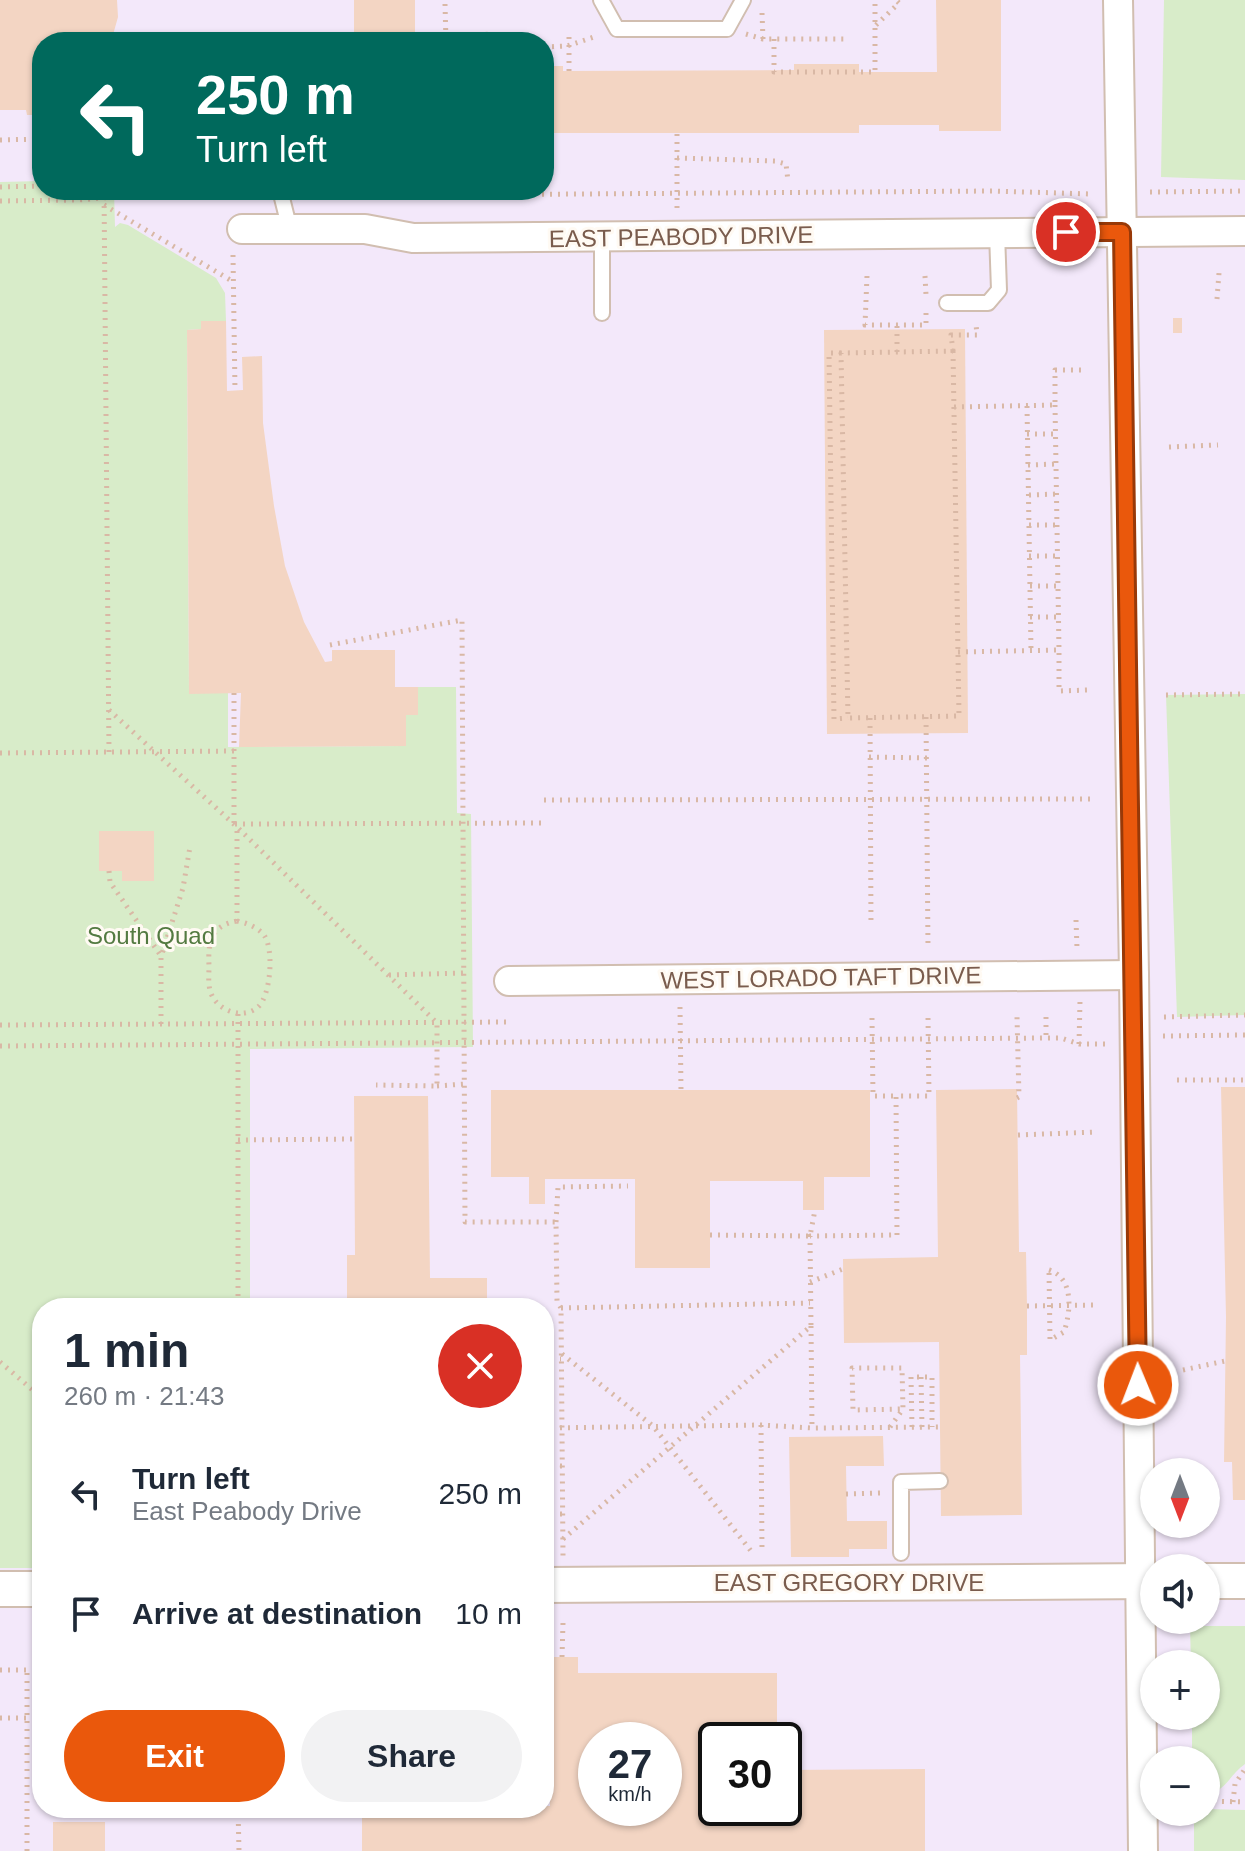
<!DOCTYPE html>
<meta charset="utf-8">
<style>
:root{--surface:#fff;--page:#f2f2f3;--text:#1f2937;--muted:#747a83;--accent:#ea580c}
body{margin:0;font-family:Arial,sans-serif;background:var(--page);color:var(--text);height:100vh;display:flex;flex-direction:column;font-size:30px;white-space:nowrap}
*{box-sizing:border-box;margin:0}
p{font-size:26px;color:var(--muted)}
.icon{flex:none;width:44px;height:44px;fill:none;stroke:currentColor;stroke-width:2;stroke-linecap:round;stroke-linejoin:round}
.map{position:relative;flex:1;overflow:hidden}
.panel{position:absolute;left:32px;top:1298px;width:522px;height:520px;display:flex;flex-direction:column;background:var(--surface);border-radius:32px;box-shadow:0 2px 6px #0004}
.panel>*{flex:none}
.banner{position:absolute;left:32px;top:32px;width:522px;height:168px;border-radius:32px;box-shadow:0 2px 6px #0004;background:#00695c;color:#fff;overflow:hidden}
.needle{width:52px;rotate:180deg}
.buttons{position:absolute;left:1140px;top:1458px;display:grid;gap:16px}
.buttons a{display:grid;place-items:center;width:80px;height:80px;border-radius:50%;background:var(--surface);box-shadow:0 2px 6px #0004;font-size:40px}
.speed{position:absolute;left:578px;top:1722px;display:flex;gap:16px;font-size:40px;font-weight:700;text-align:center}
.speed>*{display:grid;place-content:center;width:104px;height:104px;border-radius:50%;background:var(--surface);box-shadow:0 2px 6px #0004;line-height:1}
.speed small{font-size:20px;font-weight:400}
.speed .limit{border:4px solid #111;border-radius:12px;background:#fff;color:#111}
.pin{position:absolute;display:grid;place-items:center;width:68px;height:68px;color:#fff;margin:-34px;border:4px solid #fff;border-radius:50%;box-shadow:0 2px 8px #0007}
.me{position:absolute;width:88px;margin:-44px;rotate:359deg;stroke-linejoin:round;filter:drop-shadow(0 0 6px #0008)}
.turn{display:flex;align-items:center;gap:28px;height:168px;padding:0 32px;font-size:36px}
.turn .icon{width:104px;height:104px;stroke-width:2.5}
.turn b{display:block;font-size:56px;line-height:68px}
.round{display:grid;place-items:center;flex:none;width:84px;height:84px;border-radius:42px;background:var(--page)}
.summary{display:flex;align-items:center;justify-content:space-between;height:136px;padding:0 32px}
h1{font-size:48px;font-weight:700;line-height:60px}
.button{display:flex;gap:16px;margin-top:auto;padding:16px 32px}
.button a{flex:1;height:92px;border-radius:48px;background:var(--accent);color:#fff;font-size:32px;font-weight:700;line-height:92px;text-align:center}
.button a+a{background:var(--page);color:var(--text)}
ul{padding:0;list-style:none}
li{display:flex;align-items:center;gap:24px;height:120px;padding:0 32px}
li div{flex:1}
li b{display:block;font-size:30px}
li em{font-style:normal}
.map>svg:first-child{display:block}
</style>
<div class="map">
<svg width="1245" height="1851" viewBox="0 0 1245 1851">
<rect width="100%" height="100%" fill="#fdf6ec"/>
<path fill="#f3e8fa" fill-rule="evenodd" d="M0,0H1245V1851H0ZM42,42H544V190H42ZM42,1308H544V1808H42ZM1154,1472H1206V1524H1154ZM1154,1568H1206V1620H1154ZM1154,1664H1206V1716H1154ZM596,1740H664V1808H596ZM716,1740H784V1808H716ZM1154,1760H1206V1812H1154Z"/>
<g fill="#d8ecc9">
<polygon points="1164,0 1245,0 1245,180 1161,177"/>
<polygon points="42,181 42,190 114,190 115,227 120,223 128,225 216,278 225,293 226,321 201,321 201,329 187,330 189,693 228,693 228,747 405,746 406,715 418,715 418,687 456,687 457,813 471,814 473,1047 250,1049 250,1308 42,1308 42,1568 0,1568 0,182"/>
<polygon points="1245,694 1245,1015 1177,1017 1166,695"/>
<path d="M1190,1626H1245V1764C1230,1774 1227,1790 1207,1795L1206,1760H1192V1716H1206V1664H1191Z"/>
<polygon points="1206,1809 1245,1810 1245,1851 1194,1851 1194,1814 1196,1812 1206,1812"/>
</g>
<g fill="#f3d5c3" fill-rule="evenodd">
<polygon points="0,0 117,0 118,17 111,42 42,42 42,115 27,115 26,110 0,110"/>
<rect x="354" y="0" width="61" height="42"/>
<polygon points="936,0 1001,0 1001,131 939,131 939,125 859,125 859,133 544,133 544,66 563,66 563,71 794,70 794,64 859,64 859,72 937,72"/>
<rect x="1173" y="318" width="9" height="15"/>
<polygon points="201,321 226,321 227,391 243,390 242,357 262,356 263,423 274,506 285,566 304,622 325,662 332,661 332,650 395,650 395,687 418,687 418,715 406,715 406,746 239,747 241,693 189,694 187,330 201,329"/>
<polygon points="965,329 968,733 827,734 824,330"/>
<polygon points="99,831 154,831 154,881 122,881 122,871 99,871"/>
<polygon points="1221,1087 1245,1087 1245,1500 1233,1500 1232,1462 1224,1462 1226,1317"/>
<polygon points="1017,1089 1019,1252 1026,1252 1027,1306 1027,1355 1020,1355 1022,1515 941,1516 939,1342 844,1343 843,1259 938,1257 936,1090"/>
<polygon points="491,1090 870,1090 870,1177 824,1177 824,1210 803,1210 803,1181 710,1181 710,1268 635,1268 635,1179 545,1179 545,1204 529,1204 529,1177 491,1177"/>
<polygon points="354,1096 428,1096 430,1278 487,1278 487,1308 347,1308 347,1255 355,1255"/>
<polygon points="883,1436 884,1466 846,1466 847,1521 887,1521 887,1549 849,1549 849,1557 791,1557 789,1437"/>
<path d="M544,1657H578V1673H777V1740H716V1808H784V1770L925,1769V1851H362V1808H544V1806H550V1733H544ZM596,1740H664V1808H596Z"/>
<rect x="53" y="1822" width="52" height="29"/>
</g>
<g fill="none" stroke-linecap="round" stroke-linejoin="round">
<g stroke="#d1beb0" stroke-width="18">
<g id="service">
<polyline points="601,0 617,29 727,29 743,0"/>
<polyline points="280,190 290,230"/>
<polyline points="602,238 602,313"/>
<polyline points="947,303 988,303 999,290 997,233"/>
<polyline points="901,1553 901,1482 940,1481"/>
</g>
</g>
<g stroke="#d1beb0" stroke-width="32">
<g id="minor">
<polyline points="1118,0 1134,975 1143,1851"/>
<polyline points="242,229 365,229 413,238 1245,231"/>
<polyline points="509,981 1134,975"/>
</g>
</g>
<g stroke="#d1beb0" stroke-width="38">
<g id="tertiary">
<polyline points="1206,1581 1245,1581"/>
<polyline points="544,1585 1154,1581"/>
<polyline points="0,1589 42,1589"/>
</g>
</g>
<g stroke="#d9b8a5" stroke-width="5" stroke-dasharray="2 6" stroke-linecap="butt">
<polyline points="445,4 446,42"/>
<polyline points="762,13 763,39"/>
<polyline points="876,25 899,3 896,0"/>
<polyline points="485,32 486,42"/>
<polyline points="746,34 763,39 849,39"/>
<polyline points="774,39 774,72 875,72 875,0"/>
<polyline points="544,47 567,46 597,36"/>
<polyline points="569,71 569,34"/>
<polyline points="0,140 42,139"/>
<polyline points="677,158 775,161 786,164 788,181"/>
<polyline points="0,187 42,186"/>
<polyline points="104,190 109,752"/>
<polyline points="1150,192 1245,191"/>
<polyline points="302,196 993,191 1092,194"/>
<polyline points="0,201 78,200 139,195 260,196"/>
<polyline points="104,205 232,281"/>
<polyline points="677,208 677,133"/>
<polyline points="233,255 235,391"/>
<polyline points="867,276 865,325 926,325 926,313"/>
<polyline points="925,276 926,295"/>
<polyline points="1217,299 1219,273"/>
<polygon points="953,351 959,716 848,718 841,353"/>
<polyline points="953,351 951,335 977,335 976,324"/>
<polyline points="897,352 897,325"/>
<polyline points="841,353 829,353 834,719 848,718"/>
<polyline points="1055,405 1059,650"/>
<polyline points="1027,406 1031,650"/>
<polyline points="954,407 1055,405 1055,370 1084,370"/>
<polyline points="1027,434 1055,434"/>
<polyline points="1169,447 1218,445"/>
<polyline points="1028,465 1056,464"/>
<polyline points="1029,495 1057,494"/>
<polyline points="1029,525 1057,525"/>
<polyline points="1029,556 1057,556"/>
<polyline points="1030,586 1058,586"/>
<polyline points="1030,617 1058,617"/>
<polyline points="330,645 462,620 465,1222 556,1222 557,1301 561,1308 563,1556"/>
<polyline points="958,652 1059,650 1059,691 1088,690"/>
<polyline points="234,693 234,751"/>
<polyline points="1166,695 1245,694"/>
<polyline points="109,710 237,827 437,1023 437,1086 376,1085"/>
<polyline points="926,717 928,948"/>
<polyline points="870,718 871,925"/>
<polyline points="0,753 234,751 234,823"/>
<polyline points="869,757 927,758"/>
<polyline points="544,800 1091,799"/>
<polyline points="235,824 545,823"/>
<polyline points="109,871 110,882 161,956"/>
<polyline points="1076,920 1077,948"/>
<path d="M237,921C247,923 257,927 264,935C274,949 271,993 259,1006C244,1021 215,1011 210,990C208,983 209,974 209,966C208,942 210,926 237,921Z"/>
<polyline points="237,921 237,827"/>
<polyline points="389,975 465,973"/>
<polyline points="680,1007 681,1090"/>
<polyline points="238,1014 238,1308"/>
<polyline points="1046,1017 1046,1038"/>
<polyline points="1164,1017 1245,1015"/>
<polyline points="872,1018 873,1096 896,1096"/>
<polyline points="161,1024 161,957 183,888 190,847"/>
<polyline points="0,1025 506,1022"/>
<polyline points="1163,1036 1245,1035"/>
<polyline points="1079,1044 1080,1001"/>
<polyline points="0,1046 1046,1038 1061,1038 1079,1044 1106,1044"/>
<polyline points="1177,1080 1245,1080"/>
<polyline points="437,1086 465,1084"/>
<polyline points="1017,1098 1019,1097 1017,1017"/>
<polyline points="1018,1135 1097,1132"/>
<polyline points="238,1140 354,1139"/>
<polyline points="556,1222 558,1187 628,1186"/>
<polyline points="710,1235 810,1236 815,1210"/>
<path d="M1049,1270C1074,1278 1071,1311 1064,1332L1050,1340Z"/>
<polyline points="810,1282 843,1269"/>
<polyline points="1027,1306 1098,1305"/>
<polyline points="330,1308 347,1308"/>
<polyline points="561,1308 810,1303"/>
<polyline points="811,1326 812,1428"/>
<polyline points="562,1354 653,1426 751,1551"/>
<polyline points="544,1359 561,1359"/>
<polyline points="0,1362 42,1398"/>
<polyline points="1183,1370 1225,1361"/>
<polyline points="921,1377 922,1427"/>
<polyline points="761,1425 762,1551"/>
<polyline points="890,1427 903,1409 902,1368 852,1368 853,1410 903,1409"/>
<polyline points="912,1427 911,1377 932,1377 932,1427"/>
<polyline points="544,1428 761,1425 812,1428 940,1427"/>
<polyline points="544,1466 562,1466"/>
<polyline points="846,1494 880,1493"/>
<polyline points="544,1514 563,1514"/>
<polyline points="563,1539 811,1326 810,1236 897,1235 896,1096 929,1096 928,1017"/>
<polyline points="562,1657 563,1623"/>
<polyline points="0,1670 42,1670"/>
<polyline points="0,1718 27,1718"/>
<polyline points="1206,1801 1245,1802"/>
<polyline points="1233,1802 1235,1784 1245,1769"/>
<polyline points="238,1808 239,1851"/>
<polyline points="27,1851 27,1670"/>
</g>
<use href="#service" stroke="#fff" stroke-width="14"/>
<use href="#minor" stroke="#fff" stroke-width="28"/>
<use href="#tertiary" stroke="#fff" stroke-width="34"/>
</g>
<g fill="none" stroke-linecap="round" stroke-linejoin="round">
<g stroke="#983908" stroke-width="20">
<polyline id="route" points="1066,232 1122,232 1138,1385"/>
</g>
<use href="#route" stroke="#ea580c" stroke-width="14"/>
</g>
<g text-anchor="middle" stroke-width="6" stroke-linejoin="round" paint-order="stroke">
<g font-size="24" fill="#7a5c4d" stroke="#fffaf3">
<text transform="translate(681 237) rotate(-1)" y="8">EAST PEABODY DRIVE</text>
<text transform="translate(821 978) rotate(-1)" y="8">WEST LORADO TAFT DRIVE</text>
<text x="849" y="1591">EAST GREGORY DRIVE</text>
</g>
<g font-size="24" fill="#537a41" stroke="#fffaf3">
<text x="151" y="944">South Quad</text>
</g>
</g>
</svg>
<div class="buttons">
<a><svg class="needle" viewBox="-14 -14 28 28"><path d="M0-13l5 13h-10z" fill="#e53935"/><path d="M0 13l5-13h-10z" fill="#747a83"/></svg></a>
<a><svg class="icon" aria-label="sound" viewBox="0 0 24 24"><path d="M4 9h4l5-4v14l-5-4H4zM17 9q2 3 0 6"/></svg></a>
<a>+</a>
<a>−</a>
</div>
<div class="speed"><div>27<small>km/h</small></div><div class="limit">30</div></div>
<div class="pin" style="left:1066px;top:232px;background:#d93025"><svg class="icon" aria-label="arrive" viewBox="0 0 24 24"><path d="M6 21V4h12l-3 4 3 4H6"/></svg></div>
<svg class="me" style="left:1138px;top:1385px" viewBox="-20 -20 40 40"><circle r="17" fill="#ea580c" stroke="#fff" stroke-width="3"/><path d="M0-11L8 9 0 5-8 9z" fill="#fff"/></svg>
<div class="banner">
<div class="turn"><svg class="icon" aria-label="left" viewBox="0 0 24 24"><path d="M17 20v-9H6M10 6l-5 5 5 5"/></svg><div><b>250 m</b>Turn left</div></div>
</div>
<section class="panel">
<div class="summary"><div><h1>1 min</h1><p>260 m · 21:43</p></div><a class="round" style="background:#d93025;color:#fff"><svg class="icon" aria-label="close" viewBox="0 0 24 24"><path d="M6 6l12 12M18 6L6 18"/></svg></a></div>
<ul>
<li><svg class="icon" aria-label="left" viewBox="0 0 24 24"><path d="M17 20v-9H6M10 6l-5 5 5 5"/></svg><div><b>Turn left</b><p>East Peabody Drive</p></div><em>250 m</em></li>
<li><svg class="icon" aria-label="arrive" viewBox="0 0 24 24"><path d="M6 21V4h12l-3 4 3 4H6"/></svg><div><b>Arrive at destination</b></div><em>10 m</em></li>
</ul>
<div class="button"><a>Exit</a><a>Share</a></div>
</section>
</div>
